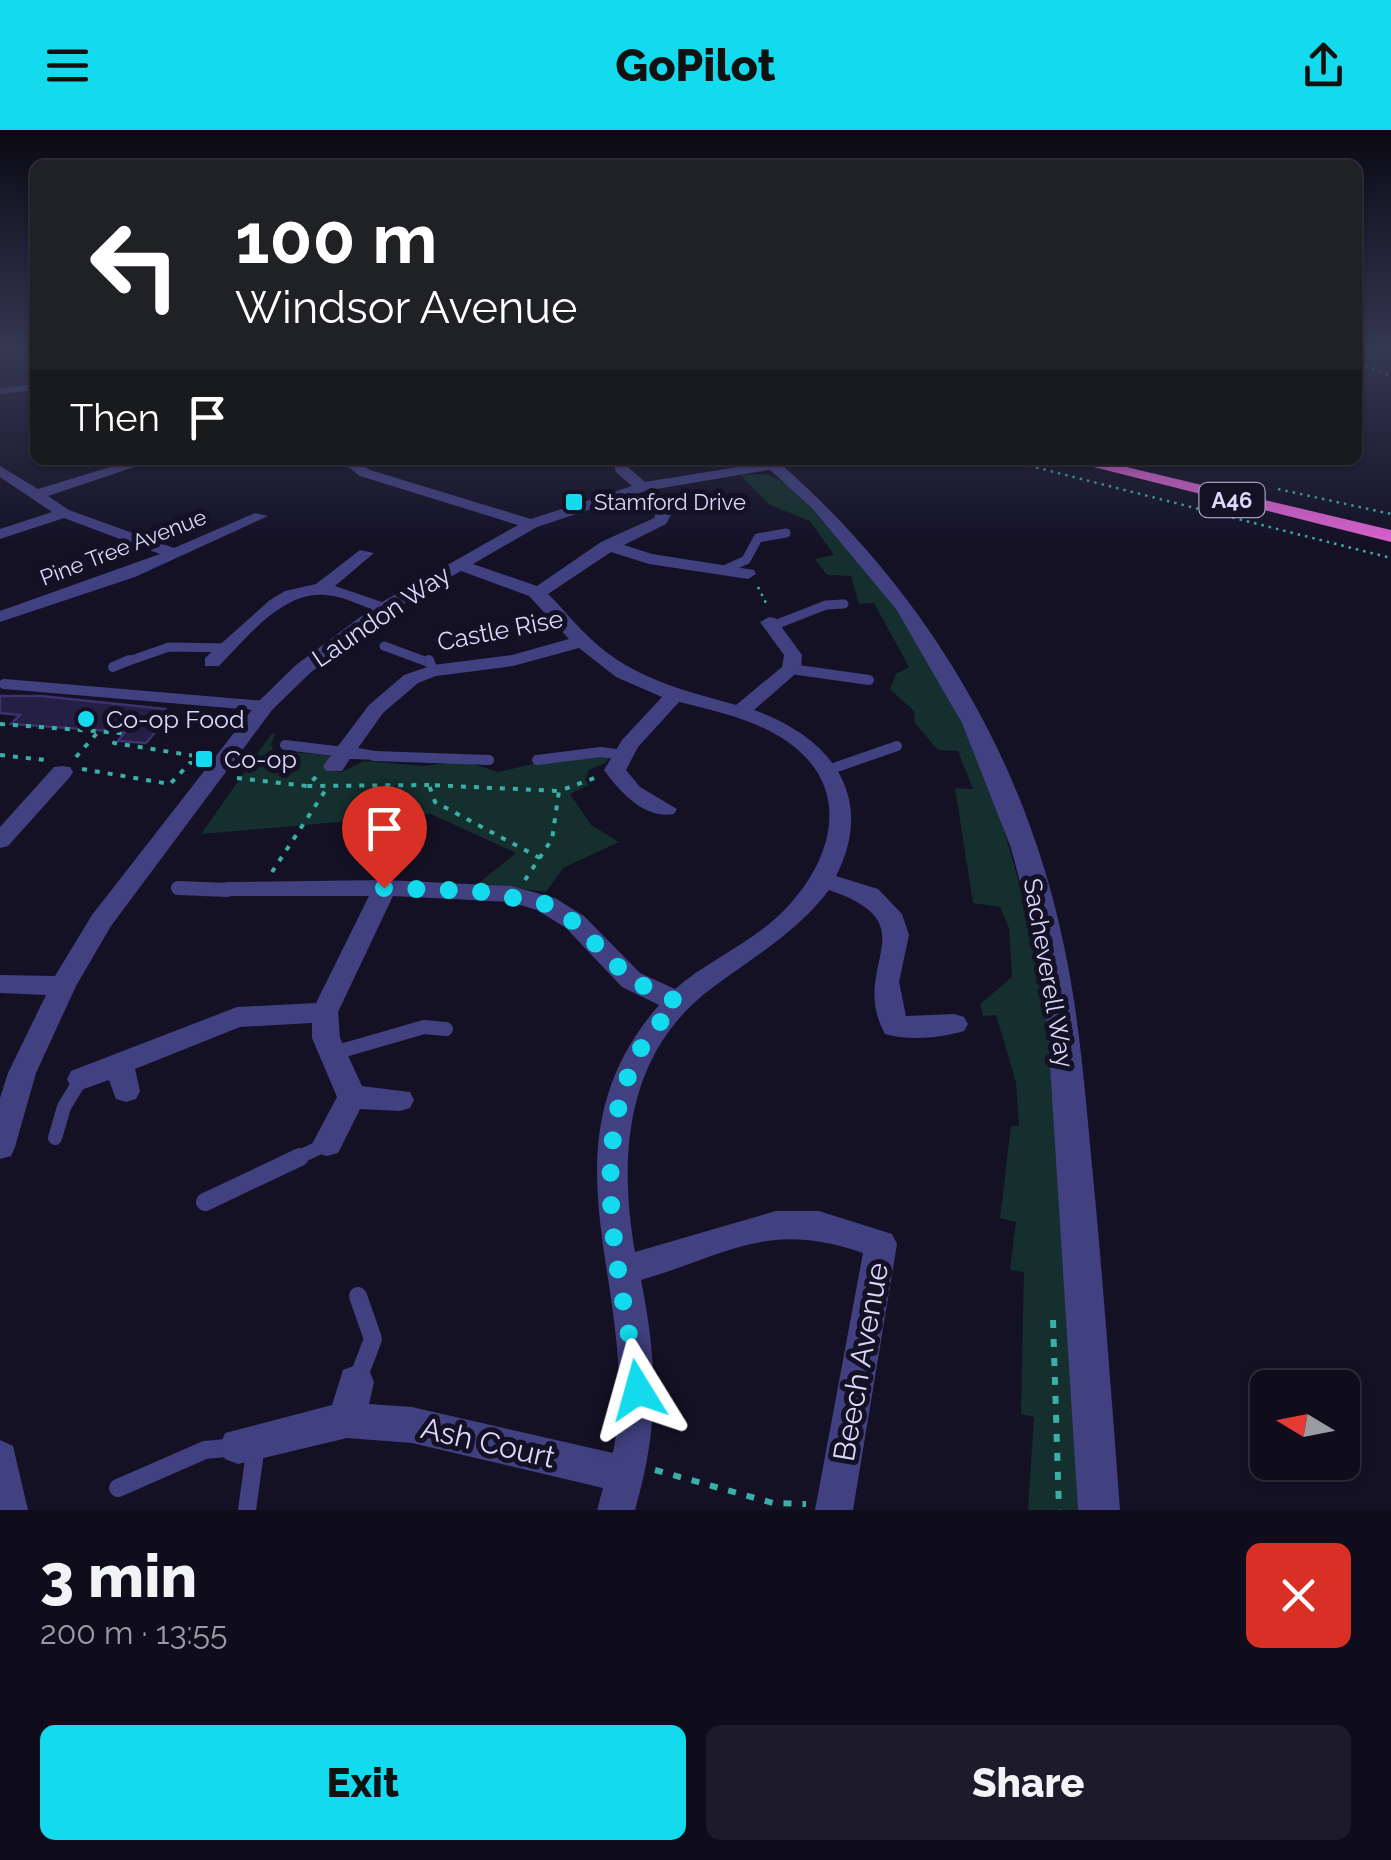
<!DOCTYPE html>
<meta charset="utf-8">
<style>
:root{--surface:#0f0d1c;--page:#1d1b29;--text:#f1f3f6;--muted:#9b9ca3;--line:#2f2d3b;--accent:#13dbed}
body{margin:0;font-family:Raleway,sans-serif;background:var(--page);color:var(--text);height:100vh;display:flex;flex-direction:column;font-size:38px;white-space:nowrap}
*{box-sizing:border-box;margin:0}
p{font-size:32px;color:var(--muted)}
.icon{flex:none;width:55px;height:55px;fill:none;stroke:currentColor;stroke-width:2;stroke-linecap:round;stroke-linejoin:round}
.map{position:relative;height:1380px;overflow:hidden}
.drawer{display:flex;flex-direction:column;background:var(--surface);flex:1}
.drawer>*{flex:none}
.top-card{position:absolute;left:30px;top:30px;width:1332px;height:305px;border-radius:15px;box-shadow:0 2px 8px #0004,0 0 0 2px var(--line);background:#202124;color:#fff;overflow:hidden}
.needle{width:65px;rotate:280deg}
.fabs{position:absolute;left:1250px;top:1240px;display:grid;gap:20px}
.fabs a{display:grid;place-items:center;width:110px;height:110px;border-radius:15px;background:var(--surface);box-shadow:0 2px 8px #0004,0 0 0 2px var(--line);font-size:50px}
.pin{position:absolute;display:grid;place-items:center;width:85px;height:85px;color:#fff;margin:-102px -42px;border-radius:50% 50% 50% 0;rotate:-45deg;box-shadow:0 0 10px #0007}
.pin .icon{rotate:45deg}
.me{position:absolute;width:110px;margin:-55px;rotate:352deg;stroke-linejoin:round;filter:drop-shadow(0 0 8px #0008)}
.turn{display:flex;align-items:center;gap:35px;height:210px;padding:0 40px;font-size:45px}
.turn .icon{width:130px;height:130px;stroke-width:2.5}
.turn b{display:block;font-size:70px;line-height:85px}
.then{display:flex;align-items:center;height:95px;padding:0 40px;background:#0003;gap:20px;font-size:38px}
.round{display:grid;place-items:center;flex:none;width:105px;height:105px;border-radius:15px;background:var(--page)}
.summary{display:flex;align-items:center;justify-content:space-between;height:170px;padding:0 40px}
h1{font-size:60px;font-weight:800;line-height:75px}
.action{display:flex;gap:20px;margin-top:auto;padding:20px 40px}
.action a{flex:1;height:115px;border-radius:15px;background:var(--accent);color:#111;font-size:40px;font-weight:800;line-height:115px;text-align:center}
.action a+a{background:var(--page);color:var(--text)}
header{display:flex;justify-content:space-between;align-items:center;height:130px;padding:0 40px;background:var(--accent);color:#111;font-size:45px;font-weight:800}
.map>svg:first-child{display:block}
</style>
<header><svg class="icon" aria-label="menu" viewBox="0 0 24 24"><path d="M4 6h16M4 12h16M4 18h16"/></svg>GoPilot<svg class="icon" aria-label="share" viewBox="0 0 24 24"><path d="M12 15V3M7 8l5-5 5 5M5 13v7h14v-7"/></svg></header>
<div class="map">
<svg width="1391" height="1380" viewBox="0 0 1391 1380">
<rect width="100%" height="100%" fill="#141125"/>
<g fill="#142f2d">
<path d="M763,344C800,351 833,401 857,428C1079,689 1063,1058 1078,1380H1028L1034,1287L1021,1284L1024,1142L1010,1140L1016,1092L1000,1088L1011,996H1019L1016,952L996,885L983,886L980,874L1012,847L1009,798L1000,777L973,773L955,658L973,659L958,621L938,620L915,593L914,581L890,559L896,544L909,537L874,473L859,474L851,446L827,445L815,429L834,425L810,391L770,375L740,345Z"/>
<polygon points="272,603 275,604 271,614 276,629 288,622 330,625 325,640 342,642 364,631 424,636 464,631 498,642 541,632 609,626 607,632 589,640 585,650 589,655 570,664 591,695 619,712 563,738 546,762 479,753 516,723 431,684 201,704"/>
</g>
<polygon fill="#251e45" stroke="#3d326f" stroke-width="2.5" points="0,566 41,566 165,579 152,594 162,594 146,613 118,611 125,602 11,594 20,585 0,583"/>
<g fill="none" stroke-linecap="round" stroke-linejoin="round">
<g stroke="#39afa6" stroke-width="2.5" stroke-dasharray="2.5 5" stroke-linecap="butt">
<polyline points="1358,233 1391,246"/>
<polyline points="1007,330 1391,428"/>
<polyline points="1278,359 1391,384"/>
<polyline points="758,457 767,475"/>
</g>
<g stroke="#39afa6" stroke-width="4" stroke-dasharray="5 8" stroke-linecap="butt">
<polyline points="0,594 120,603 114,613 202,627"/>
<polyline points="0,625 45,630"/>
<polyline points="76,627 98,602"/>
<polyline points="82,639 170,654 190,633 197,633"/>
<polyline points="316,647 307,656 429,655"/>
<polyline points="237,648 307,656"/>
<polyline points="540,728 435,672 429,655 559,661"/>
<polyline points="272,742 327,658"/>
<polyline points="525,750 552,709 559,661 597,647"/>
</g>
<g stroke="#39afa6" stroke-width="6" stroke-dasharray="8 11" stroke-linecap="butt">
<polyline points="1053,1190 1059,1380"/>
<polyline points="655,1340 773,1373 806,1374"/>
</g>
<polyline stroke="#414080" stroke-width="6" points="0,261 35,257"/>
<g stroke="#414080" stroke-width="9">
<polyline points="726,439 746,430 758,408 786,403"/>
<polyline points="772,496 826,475 844,474"/>
<polyline points="384,516 430,533"/>
<polyline points="123,533 169,517 228,518"/>
</g>
<g stroke="#414080" stroke-width="10">
<polyline points="429,530 433,541"/>
<polyline points="113,537 129,530"/>
<polyline points="791,539 869,550"/>
<polyline points="4,554 265,576"/>
<polyline points="285,615 344,622"/>
<polyline points="374,626 489,630"/>
<polyline points="537,630 601,622 623,625"/>
<polyline points="828,640 897,616"/>
</g>
<g stroke="#414080" stroke-width="14">
<polyline points="178,758 227,760"/>
<polyline points="334,923 424,897 446,899"/>
<polyline points="55,1008 64,977 81,949"/>
<polyline points="295,1029 327,1014"/>
</g>
<g stroke="#414080" stroke-width="18">
<polyline points="205,1072 300,1027"/>
<polyline points="357,1251 373,1209 358,1166"/>
<polyline points="118,1358 205,1320 236,1317"/>
<polyline points="247,1380 256,1315"/>
</g>
<g fill="#414080" fill-rule="evenodd">
<polygon points="133,330 155,330 48,366 69,380 174,418 255,383 268,386 135,447 0,492 0,481 160,424 64,388 0,409 0,399 52,382 0,347 0,336 38,359"/>
<path d="M339,330H355L370,340L531,389L632,356L616,342L612,330H626L628,337L645,352L774,331L781,335L774,339L645,361L537,397L473,434L537,456L601,412L654,388L656,383L644,367L652,362L657,364L672,383L666,394L624,415L652,424L754,440L756,444L748,449L649,434L611,422L548,464C564,479 576,496 592,510C634,549 683,560 736,575L782,537L784,525L760,492L769,487L775,488L802,525L801,539L754,580C830,607 877,666 836,746L878,759L902,784L909,805L899,852L906,886L954,884L964,887L968,894L964,901C942,908 907,911 885,904C847,835 932,795 829,760C796,803 755,826 712,858C626,922 618,1024 635,1122L776,1081H819L892,1104L897,1114L853,1380H815L863,1123C767,1090 730,1124 641,1150C658,1235 659,1297 635,1380H597L603,1358L412,1313L347,1308L238,1334L225,1329L220,1316L225,1303L332,1275L343,1240L356,1235L369,1240L374,1252L369,1274L412,1277L613,1323C645,1162 532,1022 659,875L622,857L566,798L537,780L510,772L393,766L338,882L340,908L362,956L410,962L414,970L410,978L400,981L360,979L338,1023L327,1026L316,1023L312,1014L337,967L312,908V893L240,897L135,939L140,961L136,969L126,972L116,969L109,950L81,960L71,957L67,949L71,941L237,877L316,873L369,766H218L215,760L218,754L227,752L385,750L511,756L555,768L584,786L640,843L675,859C706,832 745,816 776,788C836,733 858,650 775,604C745,587 711,580 679,572L638,617L626,640L640,657L677,679L674,684C645,690 619,661 604,640L622,610L662,567L616,547L579,518L513,536L436,546L418,553L383,583L358,618L381,622L385,626L381,630L350,629L342,641H326L323,636L369,575L404,545L433,535L512,525L569,509L529,466L461,441L390,482L310,543L272,580L111,796L76,856L36,943L15,1017L11,1026L0,1029V968L8,943L46,865L0,863V845L55,846L92,785L258,572L296,535L371,479C357,474 342,466 326,465C282,461 247,508 219,536H205V528L270,470L285,461L316,454L360,420L374,423L335,456L382,472L518,395L360,346Z"/>
<polygon points="62,636 70,637 73,642 70,647 8,716 0,718 0,697 54,637"/>
<polygon points="0,1310 13,1316 28,1380 0,1380"/>
</g>
<path fill="#414080" fill-rule="evenodd" d="M759,330H776C922,456 1025,626 1064,816C1081,895 1086,976 1094,1056C1104,1164 1112,1272 1120,1380H1078L1048,903L1036,812L1011,718L962,593L896,479L812,378Z"/>
<polygon fill="#d862ce" fill-rule="evenodd" points="1066,330 1097,330 1391,400 1391,412"/>
</g>
<linearGradient id="sky" x2="0" y2="1"><stop stop-color="#0b0914"/><stop offset="0.53" stop-color="#343851"/><stop offset="1" stop-color="#343851" stop-opacity="0"/></linearGradient>
<rect width="1391" height="415" fill="url(#sky)"/>
<g fill="none" stroke-linecap="round" stroke-linejoin="round">
<path stroke="#13dbed" stroke-width="18" stroke-dasharray="0 32.4" d="M384,758L477,761L546,774L574,792L631,850L678,872C665,887 649,903 640,920C584,1026 622,1149 638,1260"/>
</g>
<g fill="#13dbed" stroke="#141125" stroke-width="4">
<rect x="564" y="362" width="20" height="20" rx="5"/>
<circle cx="86" cy="589" r="10"/>
<rect x="194" y="619" width="20" height="20" rx="5"/>
</g>
<g text-anchor="middle" stroke-width="10" stroke-linejoin="round" paint-order="stroke">
<rect fill="#141125" stroke="#9f9cbc" stroke-width="2.5" x="1199.5" y="353" width="65" height="34" rx="8"/>
<g font-size="22" font-weight="bold" fill="#dbd8fc">
<text x="1232" y="378">A46</text>
</g>
<g font-size="22" fill="#dbd8fc" stroke="#141125" text-anchor="start">
<text x="594" y="380">Stamford Drive</text>
</g>
<g font-size="22" fill="#dbd8fc" stroke="#141125">
<text transform="translate(123 417) rotate(-21)" y="8">Pine Tree Avenue</text>
</g>
<g font-size="25" fill="#dbd8fc" stroke="#141125">
<text transform="translate(381 486) rotate(-34)" y="9">Laundon Way</text>
<text transform="translate(500 500) rotate(-11)" y="9">Castle Rise</text>
<text transform="translate(1049 843) rotate(80)" y="9">Sacheverell Way</text>
</g>
<g font-size="25" fill="#dbd8fc" stroke="#141125" text-anchor="start">
<text x="106" y="598">Co-op Food</text>
<text x="224" y="638">Co-op</text>
</g>
<g font-size="30" fill="#dbd8fc" stroke="#141125">
<text transform="translate(861 1232) rotate(-80)" y="10">Beech Avenue</text>
<text transform="translate(488 1313) rotate(13)" y="10">Ash Court</text>
</g>
</g>
</svg>
<div class="fabs">
<a><svg class="needle" viewBox="-14 -14 28 28"><path d="M0-13l5 13h-10z" fill="#e53935"/><path d="M0 13l5-13h-10z" fill="#9b9ca3"/></svg></a>
</div>
<div class="pin" style="left:384px;top:758px;background:#d93025"><svg class="icon" aria-label="arrive" viewBox="0 0 24 24"><path d="M6 21V4h12l-3 4 3 4H6"/></svg></div>
<svg class="me" style="left:638px;top:1260px" viewBox="-20 -20 40 40"><path d="M0-17L14 15 0 8-14 15z" fill="#13dbed" stroke="#fff" stroke-width="4"/></svg>
<div class="top-card">
<div class="turn"><svg class="icon" aria-label="left" viewBox="0 0 24 24"><path d="M17 20v-9H6M10 6l-5 5 5 5"/></svg><div><b>100 m</b>Windsor Avenue</div></div>
<div class="then">Then<svg class="icon" aria-label="arrive" viewBox="0 0 24 24"><path d="M6 21V4h12l-3 4 3 4H6"/></svg></div>
</div>
</div>
<section class="drawer">
<div class="summary"><div><h1>3 min</h1><p>200 m · 13:55</p></div><a class="round" style="background:#d93025;color:#fff"><svg class="icon" aria-label="close" viewBox="0 0 24 24"><path d="M6 6l12 12M18 6L6 18"/></svg></a></div>
<div class="action"><a>Exit</a><a>Share</a></div>
</section>
